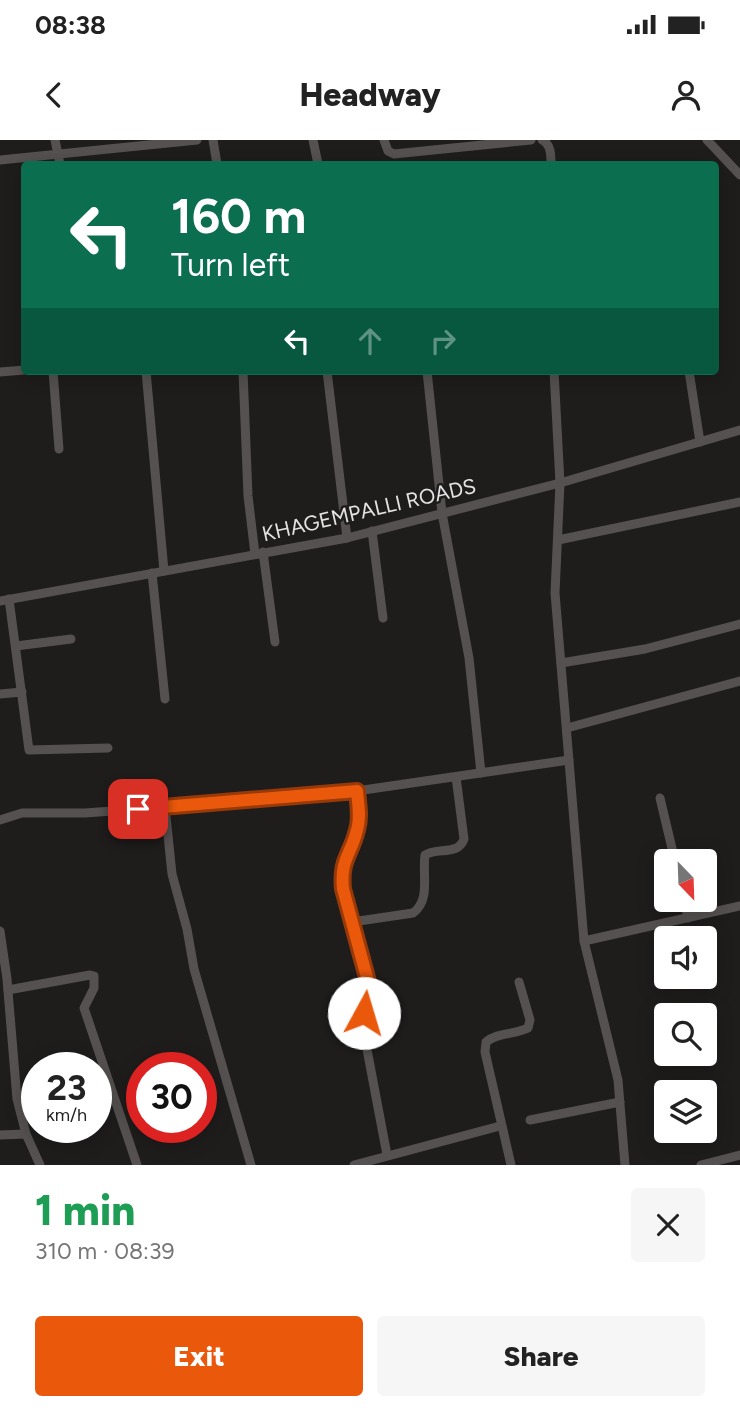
<!DOCTYPE html>
<meta charset="utf-8">
<style>
:root{--surface:#fff;--page:#f6f6f6;--text:#222;--muted:#767676;--accent:#ea580c}
body{margin:0;font-family:Figtree,sans-serif;background:var(--page);color:var(--text);height:100vh;display:flex;flex-direction:column;font-size:26px;white-space:nowrap}
*{box-sizing:border-box;margin:0}
p{font-size:23px;color:var(--muted)}
.icon{flex:none;width:38px;height:38px;fill:none;stroke:currentColor;stroke-width:2;stroke-linecap:round;stroke-linejoin:round}
.map{position:relative;height:1025px;overflow:hidden}
.panel{display:flex;flex-direction:column;background:var(--surface);flex:1}
.panel>*{flex:none}
.banner{position:absolute;left:21px;top:21px;width:698px;height:214px;border-radius:7px;box-shadow:0 4px 18px #0003;background:#0b6e4f;color:#fff;overflow:hidden}
.needle{width:46px;rotate:157deg}
.controls{position:absolute;left:654px;top:709px;display:grid;gap:14px}
.controls a{display:grid;place-items:center;width:63px;height:63px;border-radius:7px;background:var(--surface);box-shadow:0 4px 18px #0003;font-size:35px}
.speed{position:absolute;left:21px;top:912px;display:flex;gap:14px;font-size:35px;font-weight:700;text-align:center}
.speed>*{display:grid;place-content:center;width:91px;height:91px;border-radius:50%;background:var(--surface);box-shadow:0 4px 18px #0003;line-height:1}
.speed small{font-size:18px;font-weight:400}
.speed .limit{border:10px solid #d22;background:#fff;color:#111}
.pin{position:absolute;display:grid;place-items:center;width:60px;height:60px;color:#fff;margin:-30px;border-radius:14px;box-shadow:0 4px 10px #0006}
.me{position:absolute;width:77px;margin:-38px;rotate:6deg;stroke-linejoin:round;filter:drop-shadow(0 0 5px #0008)}
.turn{display:flex;align-items:center;gap:24px;height:147px;padding:0 35px;font-size:32px}
.turn .icon{width:91px;height:91px;stroke-width:2.5}
.turn b{display:block;font-size:49px;line-height:60px}
.lanes{display:flex;align-items:center;height:66px;padding:0 35px;background:#0003;justify-content:center;gap:35px;direction:ltr}
.lanes .off{opacity:.35}
.round{display:grid;place-items:center;flex:none;width:74px;height:74px;border-radius:7px;background:var(--page)}
.summary{display:flex;align-items:center;justify-content:space-between;height:119px;padding:0 35px}
h1{font-size:42px;font-weight:800;line-height:52px;color:#1e9e55}
.button{display:flex;gap:14px;margin-top:auto;padding:14px 35px}
.button a{flex:1;height:80px;border-radius:7px;background:var(--accent);color:#fff;font-size:28px;font-weight:800;line-height:80px;text-align:center}
.button a+a{background:var(--page);color:var(--text)}
.status{display:flex;justify-content:space-between;align-items:center;height:49px;padding:0 35px;background:var(--surface);direction:ltr}
.status svg{height:19px;fill:currentColor}
header{display:flex;justify-content:space-between;align-items:center;height:91px;padding:0 35px;background:var(--surface);font-size:32px;font-weight:800}
.map>svg:first-child{display:block}
</style>
<div class="status"><b>08:38</b><svg viewBox="0 0 49 12"><path d="M0 12V9h3v3zM5 12V6h3v6zM10 12V3h3v9zM15 12V0h3v12zM26 1h20v11H26zM47 4h2v5h-2z"/></svg></div>
<header><svg class="icon" aria-label="back" viewBox="0 0 24 24"><path d="M15 5l-7 7 7 7"/></svg>Headway<svg class="icon" aria-label="person" viewBox="0 0 24 24"><circle cx="12" cy="8" r="4"/><path d="M4 21q1-7 8-7t8 7"/></svg></header>
<div class="map">
<svg width="740" height="1025" viewBox="0 0 740 1025">
<rect width="100%" height="100%" fill="#1f1c1c"/>
<g fill="none" stroke-linecap="round" stroke-linejoin="round">
<g stroke="#565151" stroke-width="9">
<polyline points="55,0 60,24"/>
<polyline points="213,0 217,24"/>
<polyline points="313,0 318,24"/>
<polyline points="384,0 388,11 394,14 531,0"/>
<path d="M542,0C551,4 551,15 551,24"/>
<polyline points="707,0 740,35"/>
<polyline points="0,20 197,0"/>
<polyline points="53,231 59,309"/>
<polyline points="146,231 164,431"/>
<polyline points="243,231 248,356 255,414"/>
<polyline points="327,231 347,398"/>
<polyline points="427,231 442,373 469,518 481,633"/>
<polyline points="554,231 560,343 555,453 584,801 618,940 625,1025"/>
<polyline points="689,231 700,302"/>
<polyline points="0,232 24,230"/>
<polyline points="372,391 383,478"/>
<polyline points="558,400 740,362"/>
<polyline points="263,412 275,502"/>
<polyline points="152,433 165,559"/>
<polyline points="9,459 29,610 108,608"/>
<polyline points="0,461 347,398 560,343 740,290"/>
<polyline points="16,506 71,499"/>
<polyline points="561,523 645,509 740,484"/>
<polyline points="0,554 22,552"/>
<polyline points="567,588 740,541"/>
<path d="M357,651C358,664 361,677 357,690C350,716 340,717 343,749L369,845V858L362,883L387,1015"/>
<polyline points="660,658 675,721"/>
<polyline points="165,667 172,734 187,789 194,829 251,1025"/>
<polyline points="0,680 22,673 85,673 329,655 569,620"/>
<polyline points="684,760 688,778"/>
<path d="M352,782L413,773C431,760 422,735 425,715C438,707 458,716 464,699L456,637"/>
<polyline points="0,791 7,839 17,959 26,994 40,1025"/>
<polyline points="584,801 740,766"/>
<polyline points="8,850 90,835 94,836 94,848 84,868 137,1025"/>
<polyline points="530,980 620,962"/>
<polyline points="0,995 26,994"/>
<polyline points="354,1025 500,986"/>
<path d="M511,1025L485,912L486,902C498,892 514,895 528,888L530,880L519,842"/>
<polyline points="701,1025 740,1015"/>
</g>
</g>
<g fill="none" stroke-linecap="round" stroke-linejoin="round">
<g stroke="#983908" stroke-width="18">
<path id="route" d="M138,669L357,651C358,664 361,677 357,690C351,715 340,719 343,749L369,845V858L364,873"/>
</g>
<use href="#route" stroke="#ea580c" stroke-width="12"/>
</g>
<g text-anchor="middle" stroke-width="5" stroke-linejoin="round" paint-order="stroke">
<g font-size="21" fill="#e4e2e2" stroke="#1f1c1c">
<text transform="translate(369 370) rotate(-13)" y="7">KHAGEMPALLI ROADS</text>
</g>
</g>
</svg>
<div class="controls">
<a><svg class="needle" viewBox="-14 -14 28 28"><path d="M0-13l5 13h-10z" fill="#e53935"/><path d="M0 13l5-13h-10z" fill="#767676"/></svg></a>
<a><svg class="icon" aria-label="sound" viewBox="0 0 24 24"><path d="M4 9h4l5-4v14l-5-4H4zM17 9q2 3 0 6"/></svg></a>
<a><svg class="icon" aria-label="search" viewBox="0 0 24 24"><circle cx="10" cy="10" r="6"/><path d="M15 15l6 6"/></svg></a>
<a><svg class="icon" aria-label="layers" viewBox="0 0 24 24"><path d="M12 4l9 5-9 5-9-5zM3 14l9 5 9-5"/></svg></a>
</div>
<div class="speed"><div>23<small>km/h</small></div><div class="limit">30</div></div>
<div class="pin" style="left:138px;top:669px;background:#d93025"><svg class="icon" aria-label="arrive" viewBox="0 0 24 24"><path d="M6 21V4h12l-3 4 3 4H6"/></svg></div>
<svg class="me" style="left:364px;top:873px" viewBox="-20 -20 40 40"><circle r="19" fill="#fff"/><path d="M0-13L10 11 0 6-10 11z" fill="#ea580c"/></svg>
<div class="banner">
<div class="turn"><svg class="icon" aria-label="left" viewBox="0 0 24 24"><path d="M17 20v-9H6M10 6l-5 5 5 5"/></svg><div><b>160 m</b>Turn left</div></div>
<div class="lanes"><svg class="icon" aria-label="left" viewBox="0 0 24 24"><path d="M17 20v-9H6M10 6l-5 5 5 5"/></svg><svg class="icon off" aria-label="ahead" viewBox="0 0 24 24"><path d="M12 20V5M6 11l6-6 6 6"/></svg><svg class="icon off" aria-label="right" viewBox="0 0 24 24"><path d="M7 20v-9h11M14 6l5 5-5 5"/></svg></div>
</div>
</div>
<section class="panel">
<div class="summary"><div><h1>1 min</h1><p>310 m · 08:39</p></div><a class="round"><svg class="icon" aria-label="close" viewBox="0 0 24 24"><path d="M6 6l12 12M18 6L6 18"/></svg></a></div>
<div class="button"><a>Exit</a><a>Share</a></div>
</section>
